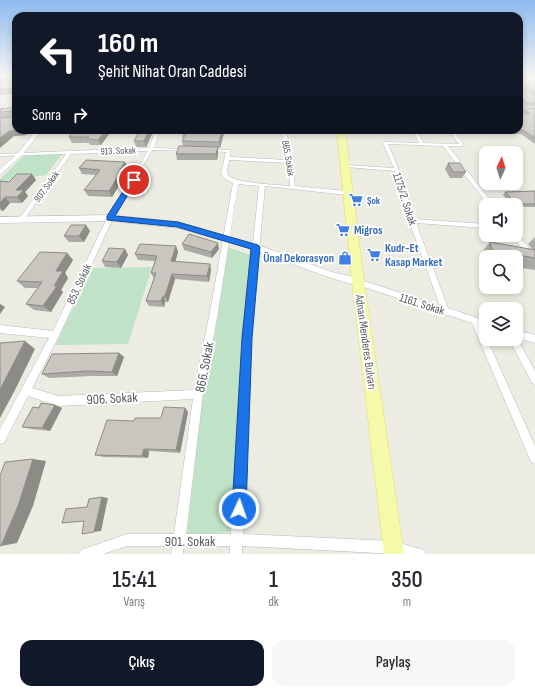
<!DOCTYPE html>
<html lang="tr">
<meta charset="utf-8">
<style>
:root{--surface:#fff;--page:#f7f7f7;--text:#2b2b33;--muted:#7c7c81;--accent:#111827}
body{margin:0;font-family:"Sofia Sans Condensed",sans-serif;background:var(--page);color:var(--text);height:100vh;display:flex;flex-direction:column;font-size:15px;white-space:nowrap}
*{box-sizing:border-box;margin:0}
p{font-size:13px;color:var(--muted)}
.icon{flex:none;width:22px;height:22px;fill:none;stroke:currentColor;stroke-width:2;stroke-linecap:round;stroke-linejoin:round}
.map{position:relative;height:554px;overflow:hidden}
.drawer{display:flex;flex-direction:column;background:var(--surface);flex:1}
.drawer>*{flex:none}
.guide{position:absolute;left:12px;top:12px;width:511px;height:122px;border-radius:12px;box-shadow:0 2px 6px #0003;background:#111827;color:#fff;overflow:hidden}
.needle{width:26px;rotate:4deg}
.controls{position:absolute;left:479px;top:146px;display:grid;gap:8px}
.controls a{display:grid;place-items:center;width:44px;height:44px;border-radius:8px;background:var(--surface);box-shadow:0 2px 6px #0003;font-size:20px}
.pin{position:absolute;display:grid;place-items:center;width:34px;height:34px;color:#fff;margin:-17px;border:2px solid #fff;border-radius:50%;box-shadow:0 1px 4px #0007}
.me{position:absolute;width:44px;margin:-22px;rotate:3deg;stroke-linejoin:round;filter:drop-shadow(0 0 3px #0008)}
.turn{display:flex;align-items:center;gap:14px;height:84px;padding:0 20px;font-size:18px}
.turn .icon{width:52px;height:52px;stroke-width:2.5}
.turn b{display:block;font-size:28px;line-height:34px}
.then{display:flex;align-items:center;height:38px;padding:0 20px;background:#0003;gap:8px;font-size:15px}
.eta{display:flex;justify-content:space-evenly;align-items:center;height:68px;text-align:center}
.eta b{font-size:24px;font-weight:600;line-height:28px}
.button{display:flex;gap:8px;margin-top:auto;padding:8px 20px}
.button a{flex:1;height:46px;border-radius:12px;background:var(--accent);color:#fff;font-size:16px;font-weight:600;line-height:46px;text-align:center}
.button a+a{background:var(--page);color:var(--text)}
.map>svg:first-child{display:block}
</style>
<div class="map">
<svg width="535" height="554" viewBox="0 0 535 554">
<rect width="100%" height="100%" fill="#ecece2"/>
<g fill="#c0e2c7">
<polygon points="63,153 46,175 0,182 0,179 24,156"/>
<polygon points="228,247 250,255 240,386 234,532 187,534 203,390 214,340"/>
<polygon points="152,267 128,344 55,345 93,268"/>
</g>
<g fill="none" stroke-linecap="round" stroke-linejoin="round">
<g stroke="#b9bac0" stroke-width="1">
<g id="minor">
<polygon points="15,95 16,95 16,98 0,114 0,111"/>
<path d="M156,130H160L154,148L187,149L189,150L187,151L152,150L113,218L58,338L32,388L59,396L194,390L210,312L233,183L224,178L221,173L226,152L209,151L207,150L209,149L231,150L230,157L287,160L285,141L280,130H284L289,141L295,186L347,191L350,193L347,195L265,186L251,338L243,534L393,541L424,550L426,554H397L242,546V554H230V546H184L183,554H171L172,546H127L103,554H79L81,550L127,534H174L193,399L59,406L28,396L4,443L0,444V429L49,338L0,333V325L53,331L107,218L148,151L71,154L23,221H19V219L66,154L0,156V154L68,151L70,150L72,151L149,148ZM229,160L288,163L290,186C279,185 233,183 228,175C225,172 229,164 229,160ZM238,184L259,186L243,338L231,534H186L203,394L218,312Z"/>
<polygon points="413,130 417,130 423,143 459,144 449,130 453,130 464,145 462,146 448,146 494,205 488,205 443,146 388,144 399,170 414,219 486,224 486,228 416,223 448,308 486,321 486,327 482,326 486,336 486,339 487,339 535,446 535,463 531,462 472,323 448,315 446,315 443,313 355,284 354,282 355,280 358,279 440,306 409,221 395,171 346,167 344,166 346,165 394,168 383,143 385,142 419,143"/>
<polygon points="516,233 535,255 535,263 533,262 513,237 512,235 516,235"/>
<polygon points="516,330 535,335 535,343 517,338 535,371 535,384 532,383 509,339 516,339"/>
</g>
</g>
<g stroke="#b9bac0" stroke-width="1">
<g id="tertiary">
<rect x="519" y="79" width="16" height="2"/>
<polygon points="36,130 42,130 22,155 0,175 0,169 18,153"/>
<polygon points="110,215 178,222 258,245 332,272 361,279 363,282 361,285 358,286 328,277 252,249 178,228 110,221 0,223 0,217"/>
</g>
</g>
<g stroke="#e7df5f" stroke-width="1">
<polygon id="primary" points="337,130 345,130 364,282 404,554 384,554 352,282"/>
</g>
<use href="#minor" fill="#fff" fill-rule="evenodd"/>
<use href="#tertiary" fill="#fff" fill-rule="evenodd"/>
<use href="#primary" fill="#f5f9aa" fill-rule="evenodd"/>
</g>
<g fill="#acaaa4">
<polygon points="0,76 16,76 16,94 0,95"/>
<polygon points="519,80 535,80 535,95 520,87 535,95 535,106 520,107 519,108"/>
<polygon points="16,107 16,130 30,130 27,135 14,136 13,117 0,118 0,109"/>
<polygon points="522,108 535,108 535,144 521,134 513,134 508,130 519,130 522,114 519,112"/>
<polygon points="73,130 112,130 101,145 90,145 89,143 72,143 69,137"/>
<polygon points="140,130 150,130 152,134 146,147 136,147 134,141"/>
<polygon points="184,130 223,130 224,133 220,148 218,148 218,153 217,160 177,160 176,154 183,147 182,141 183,138 182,133"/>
<polygon points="125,162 128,168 122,177 123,179 112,197 88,196 84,190 96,175 82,174 79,168"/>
<polygon points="448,163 466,172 462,178 450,178 445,169"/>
<polygon points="36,180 25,192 28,196 22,203 10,203 3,211 0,210 0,181 9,182"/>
<polygon points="535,191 535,207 516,207 516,205 512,205 503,195 505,192"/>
<polygon points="90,231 84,242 69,242 64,236"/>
<polygon points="535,237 535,270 516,267 516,257 486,257 486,261 482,261 481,253 490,242 532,249 528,244"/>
<polygon points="182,244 219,249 212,258 184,250"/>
<polygon points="176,246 178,252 175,262 210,264 211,270 209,282 175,279 168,302 165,302 164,307 149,306 146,301 154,279 151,273 155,261 138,260 135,254"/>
<polygon points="125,249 128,255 121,268 105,267 102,261"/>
<polygon points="67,253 73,260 65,273 68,278 61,290 63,292 51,312 34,310 26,304 38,288 25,288 17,281"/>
<polygon points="119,353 124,357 117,376 93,376 49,378 42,374"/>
<polygon points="55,405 62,408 50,431 31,429 22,427 39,408"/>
<polygon points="185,408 188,412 180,453 149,451 148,458 103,457 95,455 134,421 161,418"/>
</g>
<g fill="#8c8b86">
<polygon points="13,77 16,82 0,84 0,78"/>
<polygon points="16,130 30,130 27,135 14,136 0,148 0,138 9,131"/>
<polygon points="106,130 112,130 101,145 98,140"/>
<polygon points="149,130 150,130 152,134 146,147 144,141"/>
<polygon points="222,130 223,130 224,133 220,148 219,142"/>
<polygon points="218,147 218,153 217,160 216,154"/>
<polygon points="125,162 128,168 122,177 123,179 112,197 109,191 118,173"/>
<polygon points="32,174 36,180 25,192 28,196 22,203 17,197 16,190"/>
<polygon points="5,197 10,203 3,211 0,207 0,203"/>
<polygon points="86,225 90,231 84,242 79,236"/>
<polygon points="218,243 219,249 212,258 211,252"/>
<polygon points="176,246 178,252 174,267 171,261"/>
<polygon points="125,249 128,255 121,268 117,262"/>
<polygon points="67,253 73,260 65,273 68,278 61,290 63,292 51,312 43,306 54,286 56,271"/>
<polygon points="210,264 211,270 209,282 207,276"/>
<polygon points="172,274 175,279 168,302 165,296"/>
<polygon points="163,296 165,302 164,307 161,301"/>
<polygon points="0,304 5,307 0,314"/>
<polygon points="25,341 35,349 15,390 0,418 0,389"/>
<polygon points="119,353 124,357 117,376 112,372"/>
<polygon points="55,405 62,408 50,431 42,428"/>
<polygon points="185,408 188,412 180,453 176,450"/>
<polygon points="144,449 149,451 148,458 142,456"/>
<polygon points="33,459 46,461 33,506 17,543 1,546"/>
<polygon points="102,497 108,498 101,531 94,532"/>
</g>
<g fill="#c8c6bf" stroke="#8c8b86">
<polygon points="0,76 16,76 16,88 0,89 0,83 13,82 14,81 13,77 0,78"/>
<polygon points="519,80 535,80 535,91 520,83 520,88 535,95 535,103 521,103 520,107 519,106 519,101 526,101 519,96"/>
<polygon points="16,107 16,130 9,131 0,138 0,118 13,117 13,111 0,112 0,109"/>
<polygon points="522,108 535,108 535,138 523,130 519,130 519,114 529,113"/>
<polygon points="73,130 106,130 98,140 87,139 89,137 69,137"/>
<polygon points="140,130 149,130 144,141 134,141"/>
<polygon points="184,130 222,130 219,142 182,141 186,133 182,133"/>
<polygon points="179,146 218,147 216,154 176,154"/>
<polygon points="86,160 125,162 118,173 120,173 109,191 84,190 100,170 79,168"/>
<polygon points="448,163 460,163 466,172 453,172"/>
<polygon points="17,174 32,174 16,190 24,190 17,197 5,197 0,203 0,181 9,182"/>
<polygon points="535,191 535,204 517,204 505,192"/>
<polygon points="71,225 86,225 79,236 64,236"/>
<polygon points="189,234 218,243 211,252 182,244"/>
<polygon points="490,242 535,250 535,258 492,250"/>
<polygon points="140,244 176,246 171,261 210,264 207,276 172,274 165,296 163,296 161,301 146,301 156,273 151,273 157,256 135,254"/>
<polygon points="109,248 125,249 117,262 102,261"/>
<polygon points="40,252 67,253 56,271 63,271 54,286 57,286 43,306 26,304 42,282 17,281"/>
<polygon points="25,341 3,384 0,389 0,343"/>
<polygon points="119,353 112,372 88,371 42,374 52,354"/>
<polygon points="41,403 55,405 42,428 22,427 33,407 39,408"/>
<polygon points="164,407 185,408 176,450 144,449 142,456 95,455 107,420 134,421 135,418 161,418"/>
<polygon points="33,459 18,506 1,546 0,546 0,476 5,462"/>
<polygon points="102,497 94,532 82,534 84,521 62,523 66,509 87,507 89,499"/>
</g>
<linearGradient id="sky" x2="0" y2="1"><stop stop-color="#8dbaef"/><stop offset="0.5" stop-color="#f6f6f2"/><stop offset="1" stop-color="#f6f6f2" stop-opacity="0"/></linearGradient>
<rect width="535" height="153" fill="url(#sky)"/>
<polygon fill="#1a73e8" stroke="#114b97" points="134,178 137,180 115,216 178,222 258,245 260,247 252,338 246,509 244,514 239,517 234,514 232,509 242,338 251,249 177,227 107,220 107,216 131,179"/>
<defs>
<g id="supermarket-bare" transform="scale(1.08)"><path d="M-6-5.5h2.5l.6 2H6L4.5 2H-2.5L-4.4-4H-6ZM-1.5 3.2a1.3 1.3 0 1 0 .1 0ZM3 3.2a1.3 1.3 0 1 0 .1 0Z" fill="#3f7fe0" stroke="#fff" stroke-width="2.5" paint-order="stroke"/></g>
<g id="shop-bare" transform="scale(1.08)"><path d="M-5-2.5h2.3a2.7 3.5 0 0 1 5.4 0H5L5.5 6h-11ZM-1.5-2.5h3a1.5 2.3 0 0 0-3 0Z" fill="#3f7fe0" stroke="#fff" stroke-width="2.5" paint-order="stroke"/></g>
</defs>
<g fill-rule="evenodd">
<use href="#supermarket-bare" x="356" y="200"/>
<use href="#supermarket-bare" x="343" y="230"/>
<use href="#supermarket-bare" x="374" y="255"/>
<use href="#shop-bare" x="345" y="258"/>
</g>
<g text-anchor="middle" stroke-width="4" stroke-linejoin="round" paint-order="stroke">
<g font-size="10" fill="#5a5c62" stroke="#fff">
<text transform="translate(118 150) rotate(-2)" y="4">913. Sokak</text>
<text transform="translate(289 158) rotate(80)" y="4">865. Sokak</text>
<text transform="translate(46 186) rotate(-54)" y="4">907. Sokak</text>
</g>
<g font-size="10" font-weight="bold" fill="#366cbe" stroke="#fff" text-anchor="start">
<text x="367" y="204">Şok</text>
</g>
<g font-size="12" fill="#5a5c62" stroke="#fff">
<text transform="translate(405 199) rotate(72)" y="4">1175/2. Sokak</text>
<text transform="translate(79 284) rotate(-65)" y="4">853. Sokak</text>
<text transform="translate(422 304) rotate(18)" y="4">1161. Sokak</text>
<text transform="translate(366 342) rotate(82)" y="4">Adnan Menderes Bulvarı</text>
</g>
<g font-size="12" font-weight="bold" fill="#366cbe" stroke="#fff" text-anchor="start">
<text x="354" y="234">Migros</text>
<text x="385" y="252">Kudr-Et<tspan x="385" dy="14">Kasap Market</tspan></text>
<text x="334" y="262" text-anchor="end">Ünal Dekorasyon</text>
</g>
<g font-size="14" fill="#5a5c62" stroke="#fff">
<text transform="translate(204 367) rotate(-79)" y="5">866. Sokak</text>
<text transform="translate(112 398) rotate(-3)" y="5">906. Sokak</text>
<text x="190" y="546">901. Sokak</text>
</g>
</g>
</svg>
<div class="controls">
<a><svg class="needle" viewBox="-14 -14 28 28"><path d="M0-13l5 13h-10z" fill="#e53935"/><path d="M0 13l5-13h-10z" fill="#7c7c81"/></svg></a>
<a><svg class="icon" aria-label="sound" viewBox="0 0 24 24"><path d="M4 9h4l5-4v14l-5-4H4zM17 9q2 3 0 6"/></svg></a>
<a><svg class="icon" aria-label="search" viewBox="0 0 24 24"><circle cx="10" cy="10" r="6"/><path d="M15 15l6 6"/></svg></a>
<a><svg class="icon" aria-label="layers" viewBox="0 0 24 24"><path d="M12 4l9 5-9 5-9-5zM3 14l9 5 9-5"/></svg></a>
</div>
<div class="pin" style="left:134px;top:180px;background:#d93025"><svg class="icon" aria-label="arrive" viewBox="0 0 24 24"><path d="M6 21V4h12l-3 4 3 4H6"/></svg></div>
<svg class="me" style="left:239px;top:509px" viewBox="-20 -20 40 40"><circle r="17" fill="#1a73e8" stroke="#fff" stroke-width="3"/><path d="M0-11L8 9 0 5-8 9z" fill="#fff"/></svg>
<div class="guide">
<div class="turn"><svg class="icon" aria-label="left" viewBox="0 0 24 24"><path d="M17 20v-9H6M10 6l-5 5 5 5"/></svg><div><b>160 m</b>Şehit Nihat Oran Caddesi</div></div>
<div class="then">Sonra<svg class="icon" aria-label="right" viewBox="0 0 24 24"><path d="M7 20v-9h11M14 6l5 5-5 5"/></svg></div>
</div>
</div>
<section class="drawer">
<div class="eta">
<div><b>15:41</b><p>Varış</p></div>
<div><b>1</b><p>dk</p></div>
<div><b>350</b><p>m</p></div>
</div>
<div class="button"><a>Çıkış</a><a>Paylaş</a></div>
</section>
